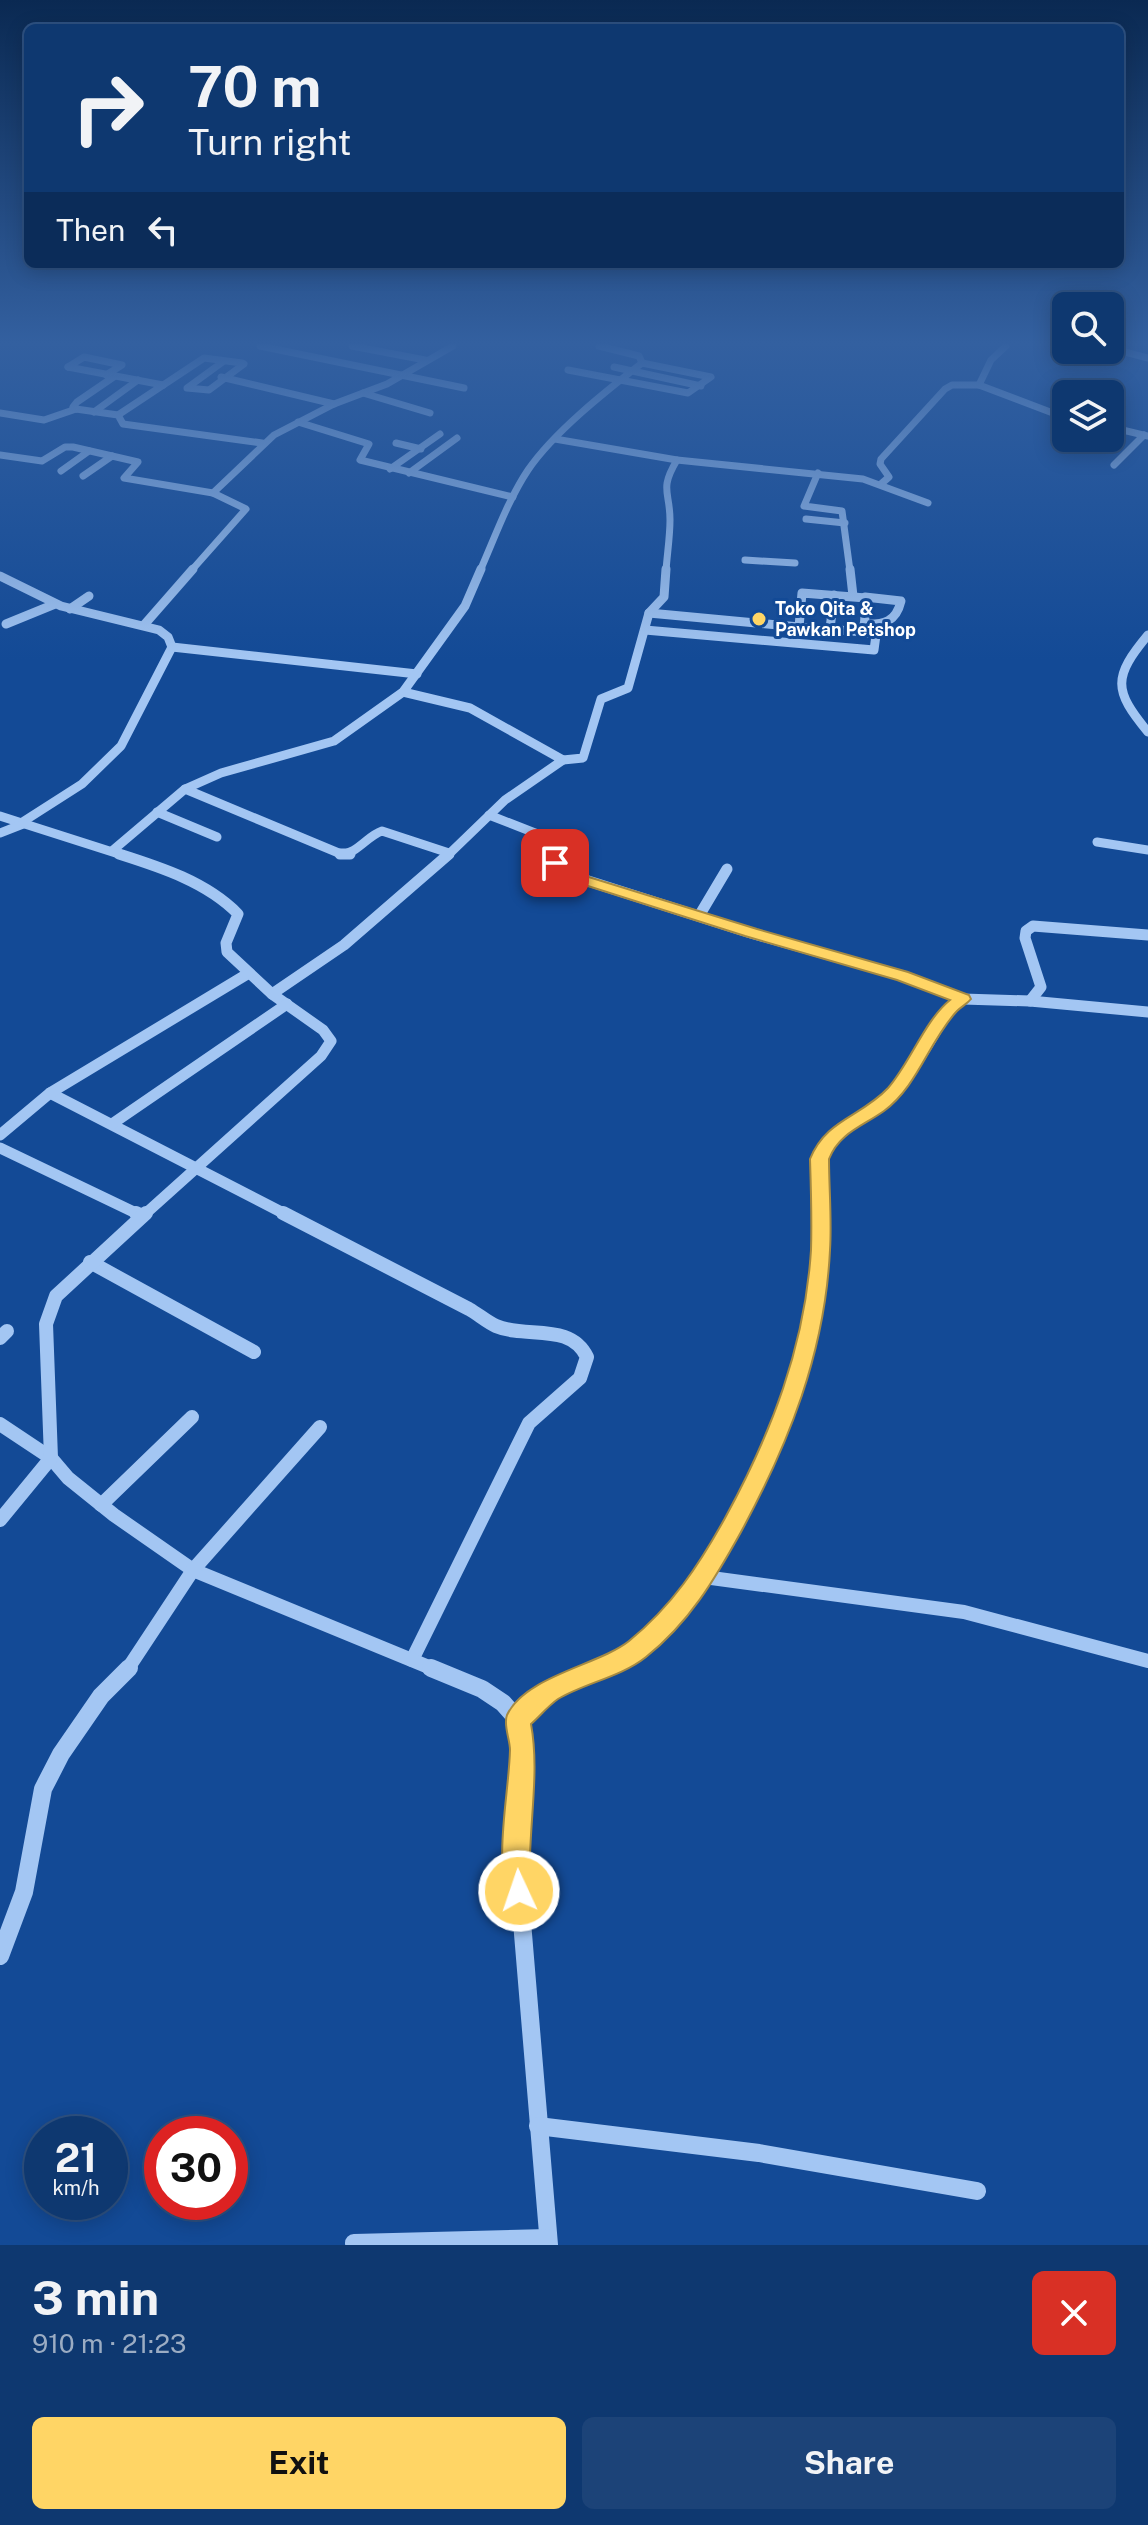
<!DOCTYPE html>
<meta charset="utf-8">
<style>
:root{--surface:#0e3870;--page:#1c4378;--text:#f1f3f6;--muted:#9bacc3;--line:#2e5283;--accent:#ffd565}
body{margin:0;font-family:"Public Sans",sans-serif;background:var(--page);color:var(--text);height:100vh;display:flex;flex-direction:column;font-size:30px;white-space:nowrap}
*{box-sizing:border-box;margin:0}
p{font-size:26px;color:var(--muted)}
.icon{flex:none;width:44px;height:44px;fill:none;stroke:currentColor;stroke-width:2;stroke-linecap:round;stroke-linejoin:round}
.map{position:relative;height:2245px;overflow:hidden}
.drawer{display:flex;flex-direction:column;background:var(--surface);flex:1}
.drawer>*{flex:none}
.banner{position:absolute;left:24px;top:24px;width:1100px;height:244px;border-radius:12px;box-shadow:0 4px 20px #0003,0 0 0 2px var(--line);background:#0e3870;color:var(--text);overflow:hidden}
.buttons{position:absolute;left:1052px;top:292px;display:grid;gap:16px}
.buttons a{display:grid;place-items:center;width:72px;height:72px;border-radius:12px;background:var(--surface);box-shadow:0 4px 20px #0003,0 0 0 2px var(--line);font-size:40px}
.speed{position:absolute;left:24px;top:2116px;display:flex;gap:16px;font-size:40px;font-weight:700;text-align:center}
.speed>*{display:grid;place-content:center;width:104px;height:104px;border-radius:50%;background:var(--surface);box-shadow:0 4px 20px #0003,0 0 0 2px var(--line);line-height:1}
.speed small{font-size:20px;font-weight:400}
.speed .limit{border:12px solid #d22;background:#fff;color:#111}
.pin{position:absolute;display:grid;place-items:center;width:68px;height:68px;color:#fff;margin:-34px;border-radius:16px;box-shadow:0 4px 12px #0006}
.me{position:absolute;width:88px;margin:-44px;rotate:357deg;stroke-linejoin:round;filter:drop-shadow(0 0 6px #0008)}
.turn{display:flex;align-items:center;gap:28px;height:168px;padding:0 32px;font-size:36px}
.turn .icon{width:104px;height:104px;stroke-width:2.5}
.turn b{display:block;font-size:56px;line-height:68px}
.then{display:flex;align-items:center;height:76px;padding:0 32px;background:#0003;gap:16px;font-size:30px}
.round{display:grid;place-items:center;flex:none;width:84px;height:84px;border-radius:12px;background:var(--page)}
.overview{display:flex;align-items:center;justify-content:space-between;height:136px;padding:0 32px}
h1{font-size:48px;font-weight:700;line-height:60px}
.button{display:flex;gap:16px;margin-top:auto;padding:16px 32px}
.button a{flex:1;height:92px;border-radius:12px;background:var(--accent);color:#111;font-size:32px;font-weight:700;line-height:92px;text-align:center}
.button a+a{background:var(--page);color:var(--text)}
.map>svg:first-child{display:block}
</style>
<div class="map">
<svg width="1148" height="2245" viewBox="0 0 1148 2245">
<rect width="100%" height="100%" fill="#134a96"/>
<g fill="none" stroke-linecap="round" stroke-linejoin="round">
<g stroke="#a3c6f3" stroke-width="7">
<polyline points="260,346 464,388"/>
<polyline points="352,346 425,360"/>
<polyline points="1006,346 991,360 979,385 1066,418"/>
<polyline points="1110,348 1148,358"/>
<polyline points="68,367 163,385"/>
<polyline points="68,367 84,357 122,365 106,375"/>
<polyline points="614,367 701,386"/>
<polyline points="568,370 688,393 711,377 642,363"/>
<polyline points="221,377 334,404"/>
<polyline points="363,393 430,413"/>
<polyline points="76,409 73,407 77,402 115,376"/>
<polyline points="94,412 138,380"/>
<polyline points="0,413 44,420 76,409 118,415 123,424 262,443"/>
<polyline points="118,415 204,358 242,363 244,364 209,390 187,388 224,361"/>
<polyline points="298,422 369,444 360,460 513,497"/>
<polyline points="1110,427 1148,436"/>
<path d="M555,439L677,460C659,490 670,491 670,520C670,537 667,555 666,571"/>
<polyline points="396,443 421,449"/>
<polyline points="0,455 42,461 65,447 73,447 138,462 124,478 213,493 274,435 334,404 387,384 453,346"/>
<polyline points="677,460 863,479 928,503"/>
<polyline points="1114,465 1144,435"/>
<polyline points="390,469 440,434"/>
<polyline points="61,471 89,451"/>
<polyline points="409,473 457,438"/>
<polyline points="818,473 804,506 842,511 850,571"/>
<polyline points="83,476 112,456"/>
<polyline points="881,484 889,477 880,464 881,459 945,389 952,385 979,385"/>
<polyline points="806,519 845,523"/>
<polyline points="745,560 795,563"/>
<polyline points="191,571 246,509 213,493"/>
<path d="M480,571C495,537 508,500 528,470C554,432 606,391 642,363L639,356L599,346"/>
</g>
<g stroke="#a3c6f3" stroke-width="9">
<polyline points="850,569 853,596"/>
<polyline points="0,576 61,606 159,630 168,637 172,647 121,746 82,784 21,823"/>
<polygon points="802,593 866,598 864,632 799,627"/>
<polyline points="70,609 89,596"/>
<polyline points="649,613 799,627"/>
<polyline points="6,624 55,604"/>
<path d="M864,624C884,625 896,622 901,601L865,597"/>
<polyline points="144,625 193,569"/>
<polyline points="830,629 834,595"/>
<polyline points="645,630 874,650 876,635 864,632"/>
<path d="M1148,635C1113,677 1113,690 1148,732"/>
<polyline points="172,647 417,674"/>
<polyline points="403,692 470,708 563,760 505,800 447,856"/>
<polyline points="563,760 583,758 601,699 628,688 649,613 664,597 666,569"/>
<path d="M185,789L341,854C357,854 367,836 382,831L449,853"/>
<polyline points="157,812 217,837"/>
<polyline points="489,815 563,844 567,851 563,856"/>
<polyline points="0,816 125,856"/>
<polyline points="0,833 23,824"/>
<polyline points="1097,842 1148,850"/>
<polyline points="112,851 185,789 221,773 334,741 403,692 465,606 481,569"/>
</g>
<g stroke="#a3c6f3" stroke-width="11">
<path d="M119,854C160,867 207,882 238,914L226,943L227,952L272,994L323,1030L331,1041L321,1056L144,1215"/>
<polyline points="340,854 350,854"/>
<polyline points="565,854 553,868 557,871 751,933 903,976 963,999 1030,1001 1148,1012"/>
<polyline points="699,916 727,869"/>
<polyline points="272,994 344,945 449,854"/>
<polyline points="1030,1001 1041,987 1025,938 1026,931 1033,926 1148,935"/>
<polyline points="50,1093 287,1215"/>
<polyline points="112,1124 287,1004"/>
<polyline points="0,1135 50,1093 249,973"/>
<polyline points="0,1148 140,1215"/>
<path d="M820,1215C820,1195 815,1166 824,1148C837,1123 872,1114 892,1094C915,1071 932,1035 951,1007L963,999"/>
</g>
<g stroke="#a3c6f3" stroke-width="14">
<polyline points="136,1213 142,1216"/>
<path d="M283,1213L469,1309C478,1314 487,1322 496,1326C527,1339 570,1322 587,1357L580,1378L529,1423L412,1660"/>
<polyline points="90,1262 254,1352"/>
<polyline points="0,1338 7,1331"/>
<polyline points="0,1424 51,1458 68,1478 114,1515 193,1570 436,1670"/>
<polyline points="101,1505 192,1417"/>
<polyline points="0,1520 51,1458 46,1324 56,1296 146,1213"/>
<polyline points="704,1577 964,1612 1148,1661"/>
<polyline points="127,1670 193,1570 320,1427"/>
<path d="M596,1670C700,1629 782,1451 805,1346C814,1302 818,1258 820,1213"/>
</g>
<g stroke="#a3c6f3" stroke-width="18">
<polyline points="431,1668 482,1689 503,1703 518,1720 523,1746 517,1862 549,2245"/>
<polyline points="518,1720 549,1691 601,1668"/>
<polyline points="0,1956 24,1892 43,1789 61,1754 101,1696 129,1668"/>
<polyline points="538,2126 759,2153 977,2191"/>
<polyline points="354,2243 548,2238"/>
</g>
</g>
<linearGradient id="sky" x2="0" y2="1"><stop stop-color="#0a2952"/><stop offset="0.52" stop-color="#3360a0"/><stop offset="1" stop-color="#3360a0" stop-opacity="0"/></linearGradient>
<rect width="1148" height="660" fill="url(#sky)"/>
<path fill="#ffd565" stroke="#a68a42" stroke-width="2" d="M555,858L561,860L562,867L579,874L757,929L908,972L969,995L971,999C967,1004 962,1006 957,1011C929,1041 918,1086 884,1111C863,1126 839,1133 829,1159C829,1189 832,1220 830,1250C825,1353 789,1443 741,1532C715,1579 689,1623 646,1657C621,1677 585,1683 558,1699C548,1706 540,1716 531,1724C539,1767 531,1813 530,1857C530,1872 534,1886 528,1900L519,1904L510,1900C493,1861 509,1794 510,1750C510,1739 503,1725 507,1715C525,1676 599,1665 629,1641C672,1606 699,1565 725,1518C771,1434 805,1346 811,1250C812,1220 811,1189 810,1159C826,1119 861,1117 888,1088C910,1063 925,1020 950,1000L897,980L745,936L569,880L546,869L550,860Z"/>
<circle fill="#ffd565" stroke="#134a96" stroke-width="3" cx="759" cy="619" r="8"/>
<g text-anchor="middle" stroke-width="6" stroke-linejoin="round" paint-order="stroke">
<g font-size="18" font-weight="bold" fill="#fff" stroke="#134a96" text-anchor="start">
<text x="775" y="615">Toko Qita &amp;<tspan x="775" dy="21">Pawkan Petshop</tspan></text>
</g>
</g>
</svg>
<div class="buttons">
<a><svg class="icon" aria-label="search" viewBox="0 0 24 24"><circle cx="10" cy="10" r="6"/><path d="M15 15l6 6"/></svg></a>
<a><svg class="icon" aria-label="layers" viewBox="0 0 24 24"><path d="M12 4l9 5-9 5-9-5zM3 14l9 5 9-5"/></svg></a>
</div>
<div class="speed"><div>21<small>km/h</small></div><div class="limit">30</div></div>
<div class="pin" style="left:555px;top:863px;background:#d93025"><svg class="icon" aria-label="arrive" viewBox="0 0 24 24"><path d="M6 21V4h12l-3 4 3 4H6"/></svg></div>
<svg class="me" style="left:519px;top:1891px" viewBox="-20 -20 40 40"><circle r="17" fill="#ffd565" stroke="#fff" stroke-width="3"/><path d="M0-11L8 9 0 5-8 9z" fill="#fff"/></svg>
<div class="banner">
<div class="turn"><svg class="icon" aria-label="right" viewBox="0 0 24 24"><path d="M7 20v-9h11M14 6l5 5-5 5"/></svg><div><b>70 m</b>Turn right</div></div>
<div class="then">Then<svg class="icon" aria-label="left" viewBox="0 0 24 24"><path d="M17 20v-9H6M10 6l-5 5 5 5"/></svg></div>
</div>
</div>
<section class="drawer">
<div class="overview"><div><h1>3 min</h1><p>910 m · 21:23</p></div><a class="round" style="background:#d93025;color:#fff"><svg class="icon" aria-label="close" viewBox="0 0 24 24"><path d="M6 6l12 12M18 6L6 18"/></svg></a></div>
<div class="button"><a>Exit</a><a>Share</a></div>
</section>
